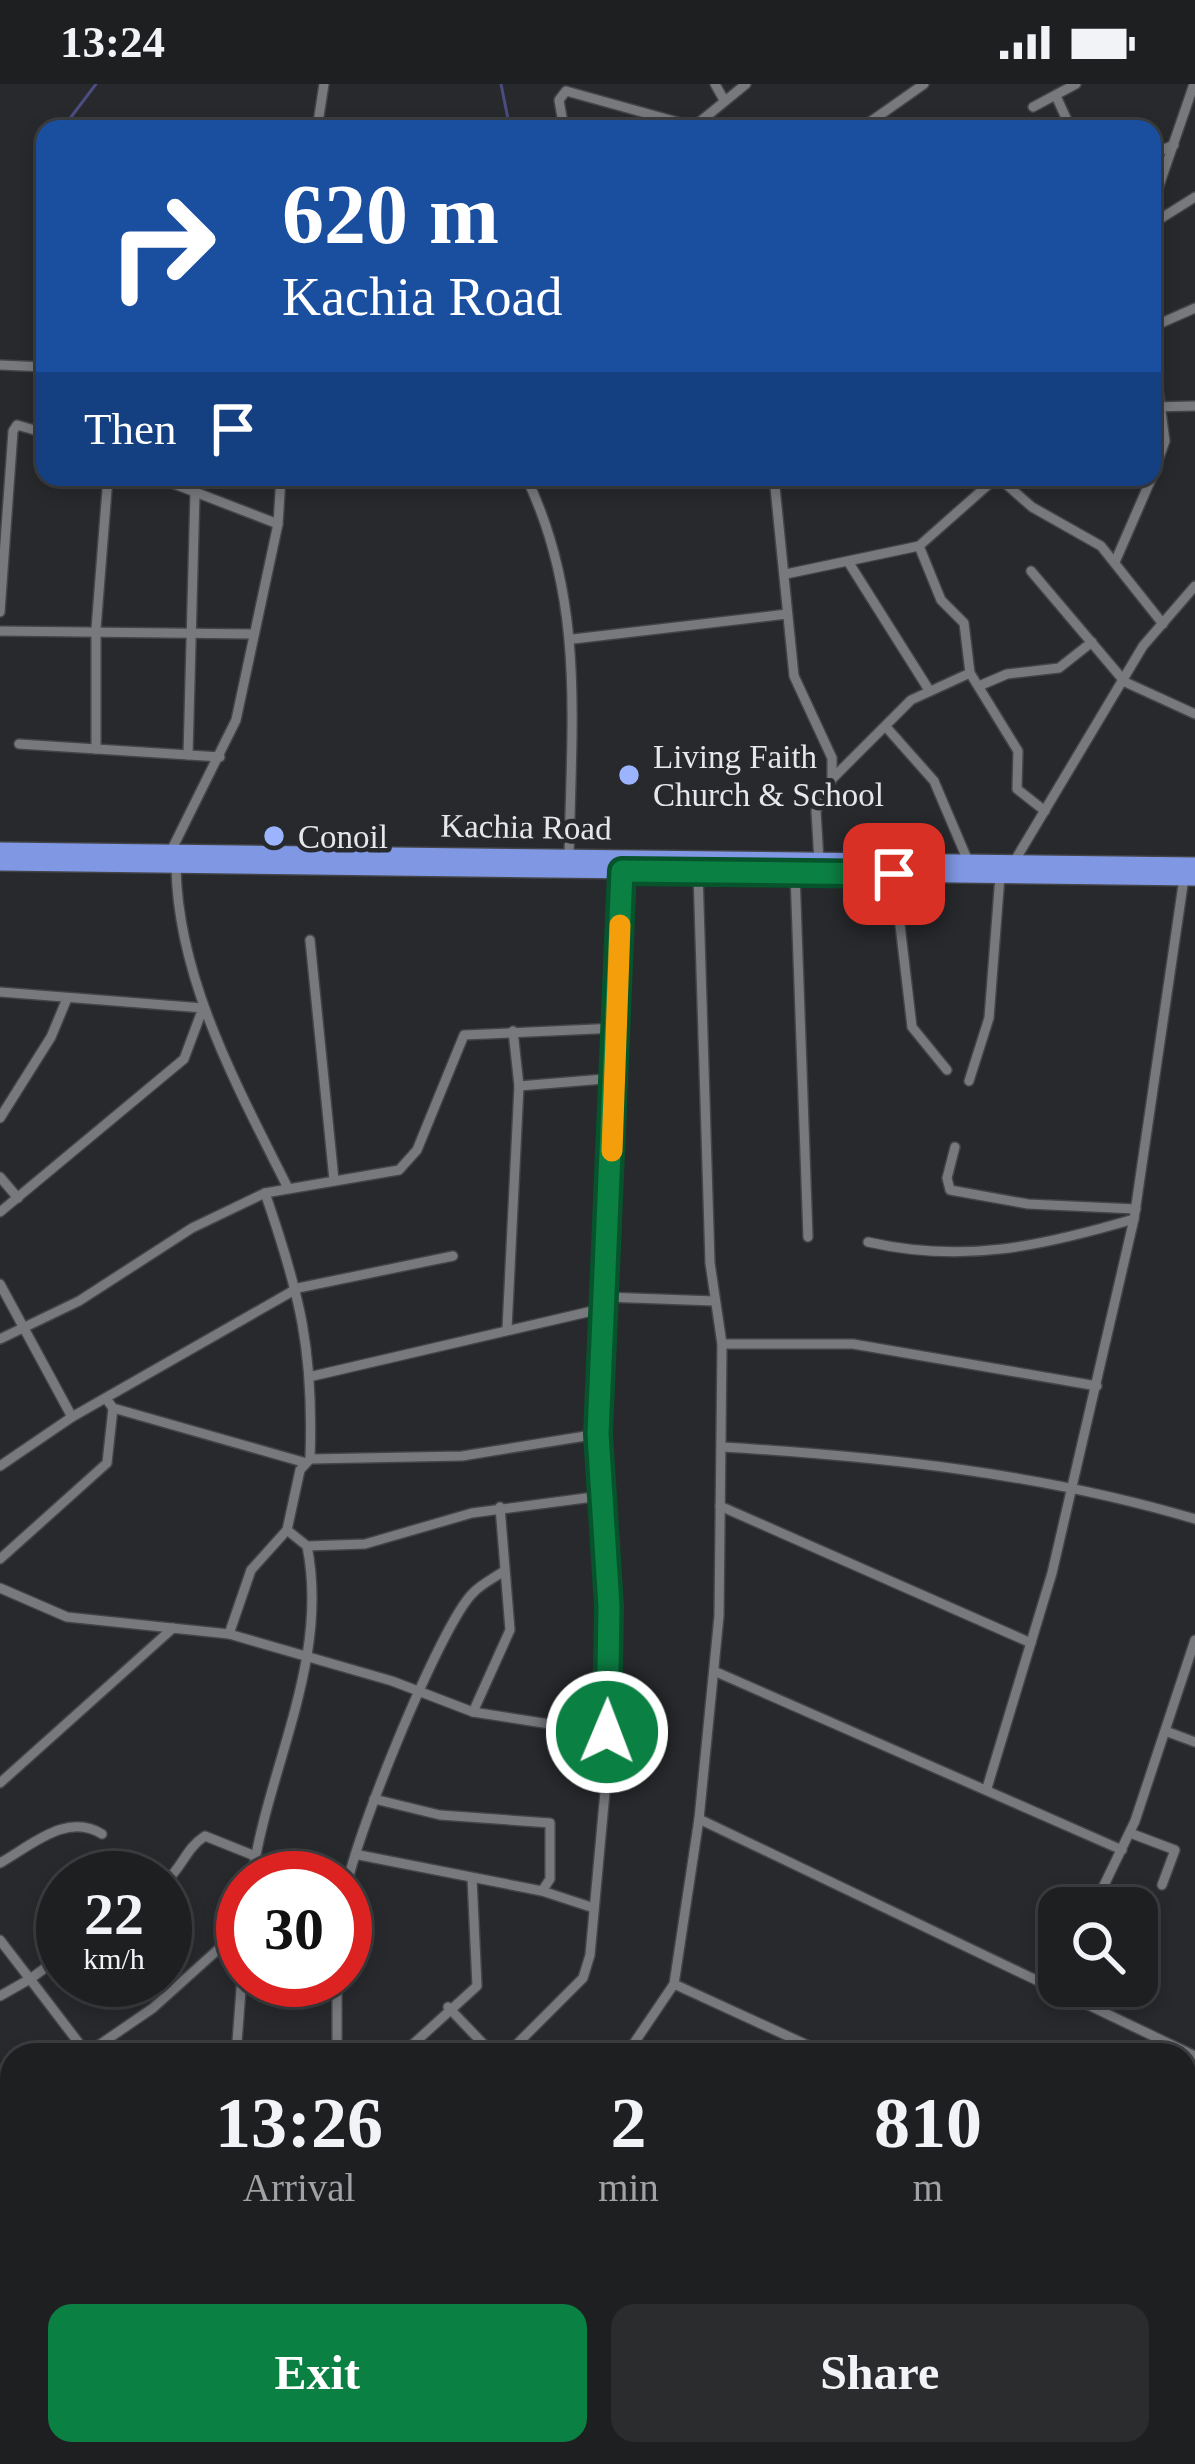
<!DOCTYPE html>
<style>
:root{--surface:#1d1f21;--page:#2a2c2e;--text:#f1f3f6;--muted:#a0a2a5;--line:#3b3d3f;--accent:#0b8043}
body{margin:0;font-family:"Times New Roman",serif;background:var(--page);color:var(--text);height:100vh;display:flex;flex-direction:column;font-size:45px;white-space:nowrap}
*{box-sizing:border-box;margin:0}
p{font-size:39px;color:var(--muted)}
.icon{flex:none;width:66px;height:66px;fill:none;stroke:currentColor;stroke-width:2;stroke-linecap:round;stroke-linejoin:round}
.map{position:relative;flex:1;overflow:hidden}
.drawer{position:absolute;left:0px;top:1959px;width:1197px;height:423px;display:flex;flex-direction:column;background:var(--surface);border-radius:36px 36px 0 0;box-shadow:0 6px 18px #0003,0 0 0 3px var(--line)}
.drawer>*{flex:none}
.top-card{position:absolute;left:36px;top:36px;width:1125px;height:366px;border-radius:24px;box-shadow:0 6px 18px #0003,0 0 0 3px var(--line);background:#1a4fa0;color:#fff;overflow:hidden}
.controls{position:absolute;left:1038px;top:1803px;display:grid;gap:24px}
.controls a{display:grid;place-items:center;width:120px;height:120px;border-radius:24px;background:var(--surface);box-shadow:0 6px 18px #0003,0 0 0 3px var(--line);font-size:60px}
.speed{position:absolute;left:36px;top:1767px;display:flex;gap:24px;font-size:60px;font-weight:700;text-align:center}
.speed>*{display:grid;place-content:center;width:156px;height:156px;border-radius:50%;background:var(--surface);box-shadow:0 6px 18px #0003,0 0 0 3px var(--line);line-height:1}
.speed small{font-size:30px;font-weight:400}
.speed .limit{border:18px solid #d22;background:#fff;color:#111}
.pin{position:absolute;display:grid;place-items:center;width:102px;height:102px;color:#fff;margin:-51px;border-radius:24px;box-shadow:0 6px 18px #0006}
.me{position:absolute;width:132px;margin:-66px;rotate:1deg;stroke-linejoin:round;filter:drop-shadow(0 0 9px #0008)}
.turn{display:flex;align-items:center;gap:42px;height:252px;padding:0 48px;font-size:54px}
.turn .icon{width:156px;height:156px;stroke-width:2.5}
.turn b{display:block;font-size:84px;line-height:102px}
.then{display:flex;align-items:center;height:114px;padding:0 48px;background:#0003;gap:24px;font-size:45px}
.eta{display:flex;justify-content:space-evenly;align-items:center;height:204px;text-align:center}
.eta b{font-size:72px;font-weight:700;line-height:84px}
.cta{display:flex;gap:24px;margin-top:auto;padding:24px 48px}
.cta a{flex:1;height:138px;border-radius:24px;background:var(--accent);color:#fff;font-size:48px;font-weight:700;line-height:138px;text-align:center}
.cta a+a{background:var(--page);color:var(--text)}
.status{display:flex;justify-content:space-between;align-items:center;height:84px;padding:0 60px;background:var(--surface);direction:ltr}
.status svg{height:33px;fill:currentColor}
.map>svg:first-child{display:block}
</style>
<div class="status"><b>13:24</b><svg viewBox="0 0 49 12"><path d="M0 12V9h3v3zM5 12V6h3v6zM10 12V3h3v9zM15 12V0h3v12zM26 1h20v11H26zM47 4h2v5h-2z"/></svg></div>
<div class="map">
<svg width="1195" height="2380" viewBox="0 0 1195 2380">
<rect width="100%" height="100%" fill="#27292c"/>
<g fill="none" stroke-linecap="round" stroke-linejoin="round">
<g stroke="#4b4c7f" stroke-width="3">
<polyline points="501,0 510,45"/>
<polyline points="62,45 96,0"/>
</g>
<g stroke="#434448" stroke-width="12">
<g id="minor">
<polyline points="715,0 724,16"/>
<polyline points="1056,12 1071,45"/>
<polyline points="1033,23 1076,0"/>
<polyline points="317,45 324,0"/>
<polyline points="564,45 559,16 566,7 692,42"/>
<polyline points="691,45 746,0"/>
<polyline points="860,45 924,0"/>
<polyline points="1152,70 1174,61"/>
<polyline points="1152,122 1194,0"/>
<polyline points="1152,140 1195,113"/>
<polyline points="1152,243 1195,224"/>
<polyline points="1152,261 1165,357 1152,393"/>
<polyline points="0,281 45,283"/>
<polyline points="1152,323 1195,322"/>
<polyline points="156,393 278,440"/>
<path d="M526,393C586,517 571,641 569,774"/>
<polyline points="774,393 794,592 832,674 832,695 816,727 819,777"/>
<polyline points="998,393 1032,423 1101,462 1163,540"/>
<polyline points="919,462 941,516 964,539 970,589 1018,667 1017,705 1045,727"/>
<polyline points="1115,478 1152,393"/>
<polyline points="849,479 929,606"/>
<polyline points="1031,487 1125,598 1195,630"/>
<polyline points="786,490 919,462 997,393"/>
<polyline points="0,528 13,347 17,341 45,349"/>
<polyline points="0,547 252,550"/>
<polyline points="573,555 787,530"/>
<polyline points="979,602 1007,590 1059,584 1092,558"/>
<polyline points="887,644 934,697 968,777"/>
<polyline points="19,660 220,673"/>
<polyline points="96,665 96,545 108,393"/>
<polyline points="188,671 195,409"/>
<polyline points="832,695 911,616 970,589"/>
<polyline points="170,769 236,636 278,440 281,393"/>
<polyline points="1014,778 1143,562 1195,502"/>
<path d="M176,783C178,896 238,1004 288,1104"/>
<polyline points="795,789 808,1153"/>
<polyline points="894,790 912,943 947,986"/>
<polyline points="310,856 334,1096"/>
<polyline points="0,908 203,924 184,975 0,1128"/>
<polyline points="513,947 519,1002"/>
<polyline points="969,997 989,934 1000,792"/>
<polyline points="0,1034 51,953 66,917"/>
<polyline points="955,1063 947,1094 950,1106 1028,1120 1136,1125"/>
<polyline points="0,1093 18,1114"/>
<path d="M868,1158C964,1180 1042,1162 1134,1135"/>
<polyline points="0,1200 72,1333"/>
<polyline points="605,1213 714,1217"/>
<polyline points="507,1245 519,1002 616,994"/>
<polyline points="0,1255 79,1217 192,1144 265,1109 399,1086 417,1066 464,951 617,944"/>
<polyline points="722,1260 853,1260 1097,1302"/>
<polyline points="313,1292 605,1224"/>
<polyline points="107,1316 113,1324 303,1378"/>
<path d="M723,1363C884,1373 1040,1389 1195,1435"/>
<polyline points="310,1375 462,1372 598,1350"/>
<polyline points="0,1382 72,1333 298,1204 453,1172"/>
<polyline points="720,1422 1031,1559"/>
<polyline points="307,1462 365,1460 472,1429 601,1412"/>
<polyline points="0,1475 107,1379 113,1324"/>
<polyline points="0,1504 67,1533 229,1550 392,1597 473,1628 607,1649"/>
<path d="M229,1550L251,1486L287,1446L300,1386L310,1375C314,1267 300,1210 265,1109"/>
<polyline points="714,1587 1122,1766"/>
<polyline points="473,1628 510,1546 500,1423"/>
<polyline points="1168,1648 1195,1658"/>
<polyline points="0,1699 173,1544"/>
<polyline points="987,1704 1052,1489 1134,1135 1184,794"/>
<polyline points="374,1715 440,1731 550,1739 550,1795 542,1807"/>
<polyline points="699,1735 1195,1972"/>
<polyline points="1130,1749 1175,1766 1162,1801"/>
<polyline points="359,1771 542,1807 594,1824"/>
<path d="M0,1779C32,1761 67,1728 102,1750"/>
<path d="M252,1794C268,1683 330,1576 307,1462L287,1446"/>
<path d="M165,1798C183,1783 185,1765 205,1752L255,1772"/>
<path d="M345,1812C349,1766 441,1539 473,1509C481,1500 494,1494 504,1487"/>
<polyline points="1093,1824 1135,1737 1195,1556"/>
<polyline points="0,1856 30,1895 0,1912"/>
<polyline points="63,1871 30,1895 88,1971"/>
<polyline points="337,1896 337,1971"/>
<polyline points="674,1900 829,1971"/>
<polyline points="448,1923 494,1971"/>
<polyline points="86,1970 153,1924 243,1843"/>
<polyline points="236,1971 243,1880"/>
<polyline points="401,1971 477,1902 472,1794"/>
<polyline points="506,1971 583,1894 590,1871 606,1697 609,1524 598,1350 622,787"/>
<polyline points="626,1971 674,1900 699,1735 719,1532 722,1260 710,1179 698,788"/>
<polyline points="0,2044 12,2058"/>
<polyline points="1185,2136 1195,2141"/>
<polyline points="0,2243 12,2253"/>
<polyline points="1185,2311 1195,2316"/>
<polyline points="133,2370 144,2380"/>
<polyline points="317,2370 327,2380"/>
<polyline points="515,2370 526,2380"/>
<polyline points="720,2370 732,2380"/>
<polyline points="982,2370 1002,2380"/>
<polyline points="624,2380 633,2370"/>
<polyline points="834,2380 843,2370"/>
</g>
</g>
<g stroke="#434448" stroke-width="18">
<g id="trunk">
<polyline points="0,766 1195,781"/>
<polyline points="0,779 1195,794"/>
</g>
</g>
<use href="#minor" stroke="#77797d" stroke-width="9"/>
<use href="#trunk" stroke="#8098e4" stroke-width="15"/>
<g stroke="#9a9c9e" stroke-width="8">
<g id="rail">
<polyline points="0,2186 12,2197"/>
<polyline points="206,2370 218,2380"/>
</g>
</g>
<use href="#rail" stroke="#27292c" stroke-width="3" stroke-dasharray="9" stroke-linecap="butt"/>
</g>
<g fill="none" stroke-linecap="round" stroke-linejoin="round">
<g stroke="#07532c" stroke-width="30">
<polyline id="route" points="607,1648 609,1523 598,1350 622,787 894,790"/>
</g>
<use href="#route" stroke="#0b8043" stroke-width="21"/>
<polyline stroke="#f59e0b" stroke-width="21" points="612,1067 620,841"/>
</g>
<g fill="#9bb4fd" stroke="#27292c" stroke-width="4.5">
<circle cx="629" cy="691" r="12"/>
<circle cx="274" cy="752" r="12"/>
</g>
<g text-anchor="middle" stroke-width="9" stroke-linejoin="round" paint-order="stroke">
<g font-size="33" fill="#e6e7e9" stroke="#27292c" text-anchor="start">
<text x="653" y="684">Living Faith<tspan x="653" dy="38">Church &amp; School</tspan></text>
<text x="298" y="764">Conoil</text>
</g>
<g font-size="33" fill="#e6e7e9" stroke="#27292c">
<text transform="translate(526 742) rotate(1)" y="12">Kachia Road</text>
</g>
</g>
</svg>
<div class="controls">
<a><svg class="icon" aria-label="search" viewBox="0 0 24 24"><circle cx="10" cy="10" r="6"/><path d="M15 15l6 6"/></svg></a>
</div>
<div class="speed"><div>22<small>km/h</small></div><div class="limit">30</div></div>
<div class="pin" style="left:894px;top:790px;background:#d93025"><svg class="icon" aria-label="arrive" viewBox="0 0 24 24"><path d="M6 21V4h12l-3 4 3 4H6"/></svg></div>
<svg class="me" style="left:607px;top:1648px" viewBox="-20 -20 40 40"><circle r="17" fill="#0b8043" stroke="#fff" stroke-width="3"/><path d="M0-11L8 9 0 5-8 9z" fill="#fff"/></svg>
<div class="top-card">
<div class="turn"><svg class="icon" aria-label="right" viewBox="0 0 24 24"><path d="M7 20v-9h11M14 6l5 5-5 5"/></svg><div><b>620 m</b>Kachia Road</div></div>
<div class="then">Then<svg class="icon" aria-label="arrive" viewBox="0 0 24 24"><path d="M6 21V4h12l-3 4 3 4H6"/></svg></div>
</div>
<section class="drawer">
<div class="eta">
<div><b>13:26</b><p>Arrival</p></div>
<div><b>2</b><p>min</p></div>
<div><b>810</b><p>m</p></div>
</div>
<div class="cta"><a>Exit</a><a>Share</a></div>
</section>
</div>
